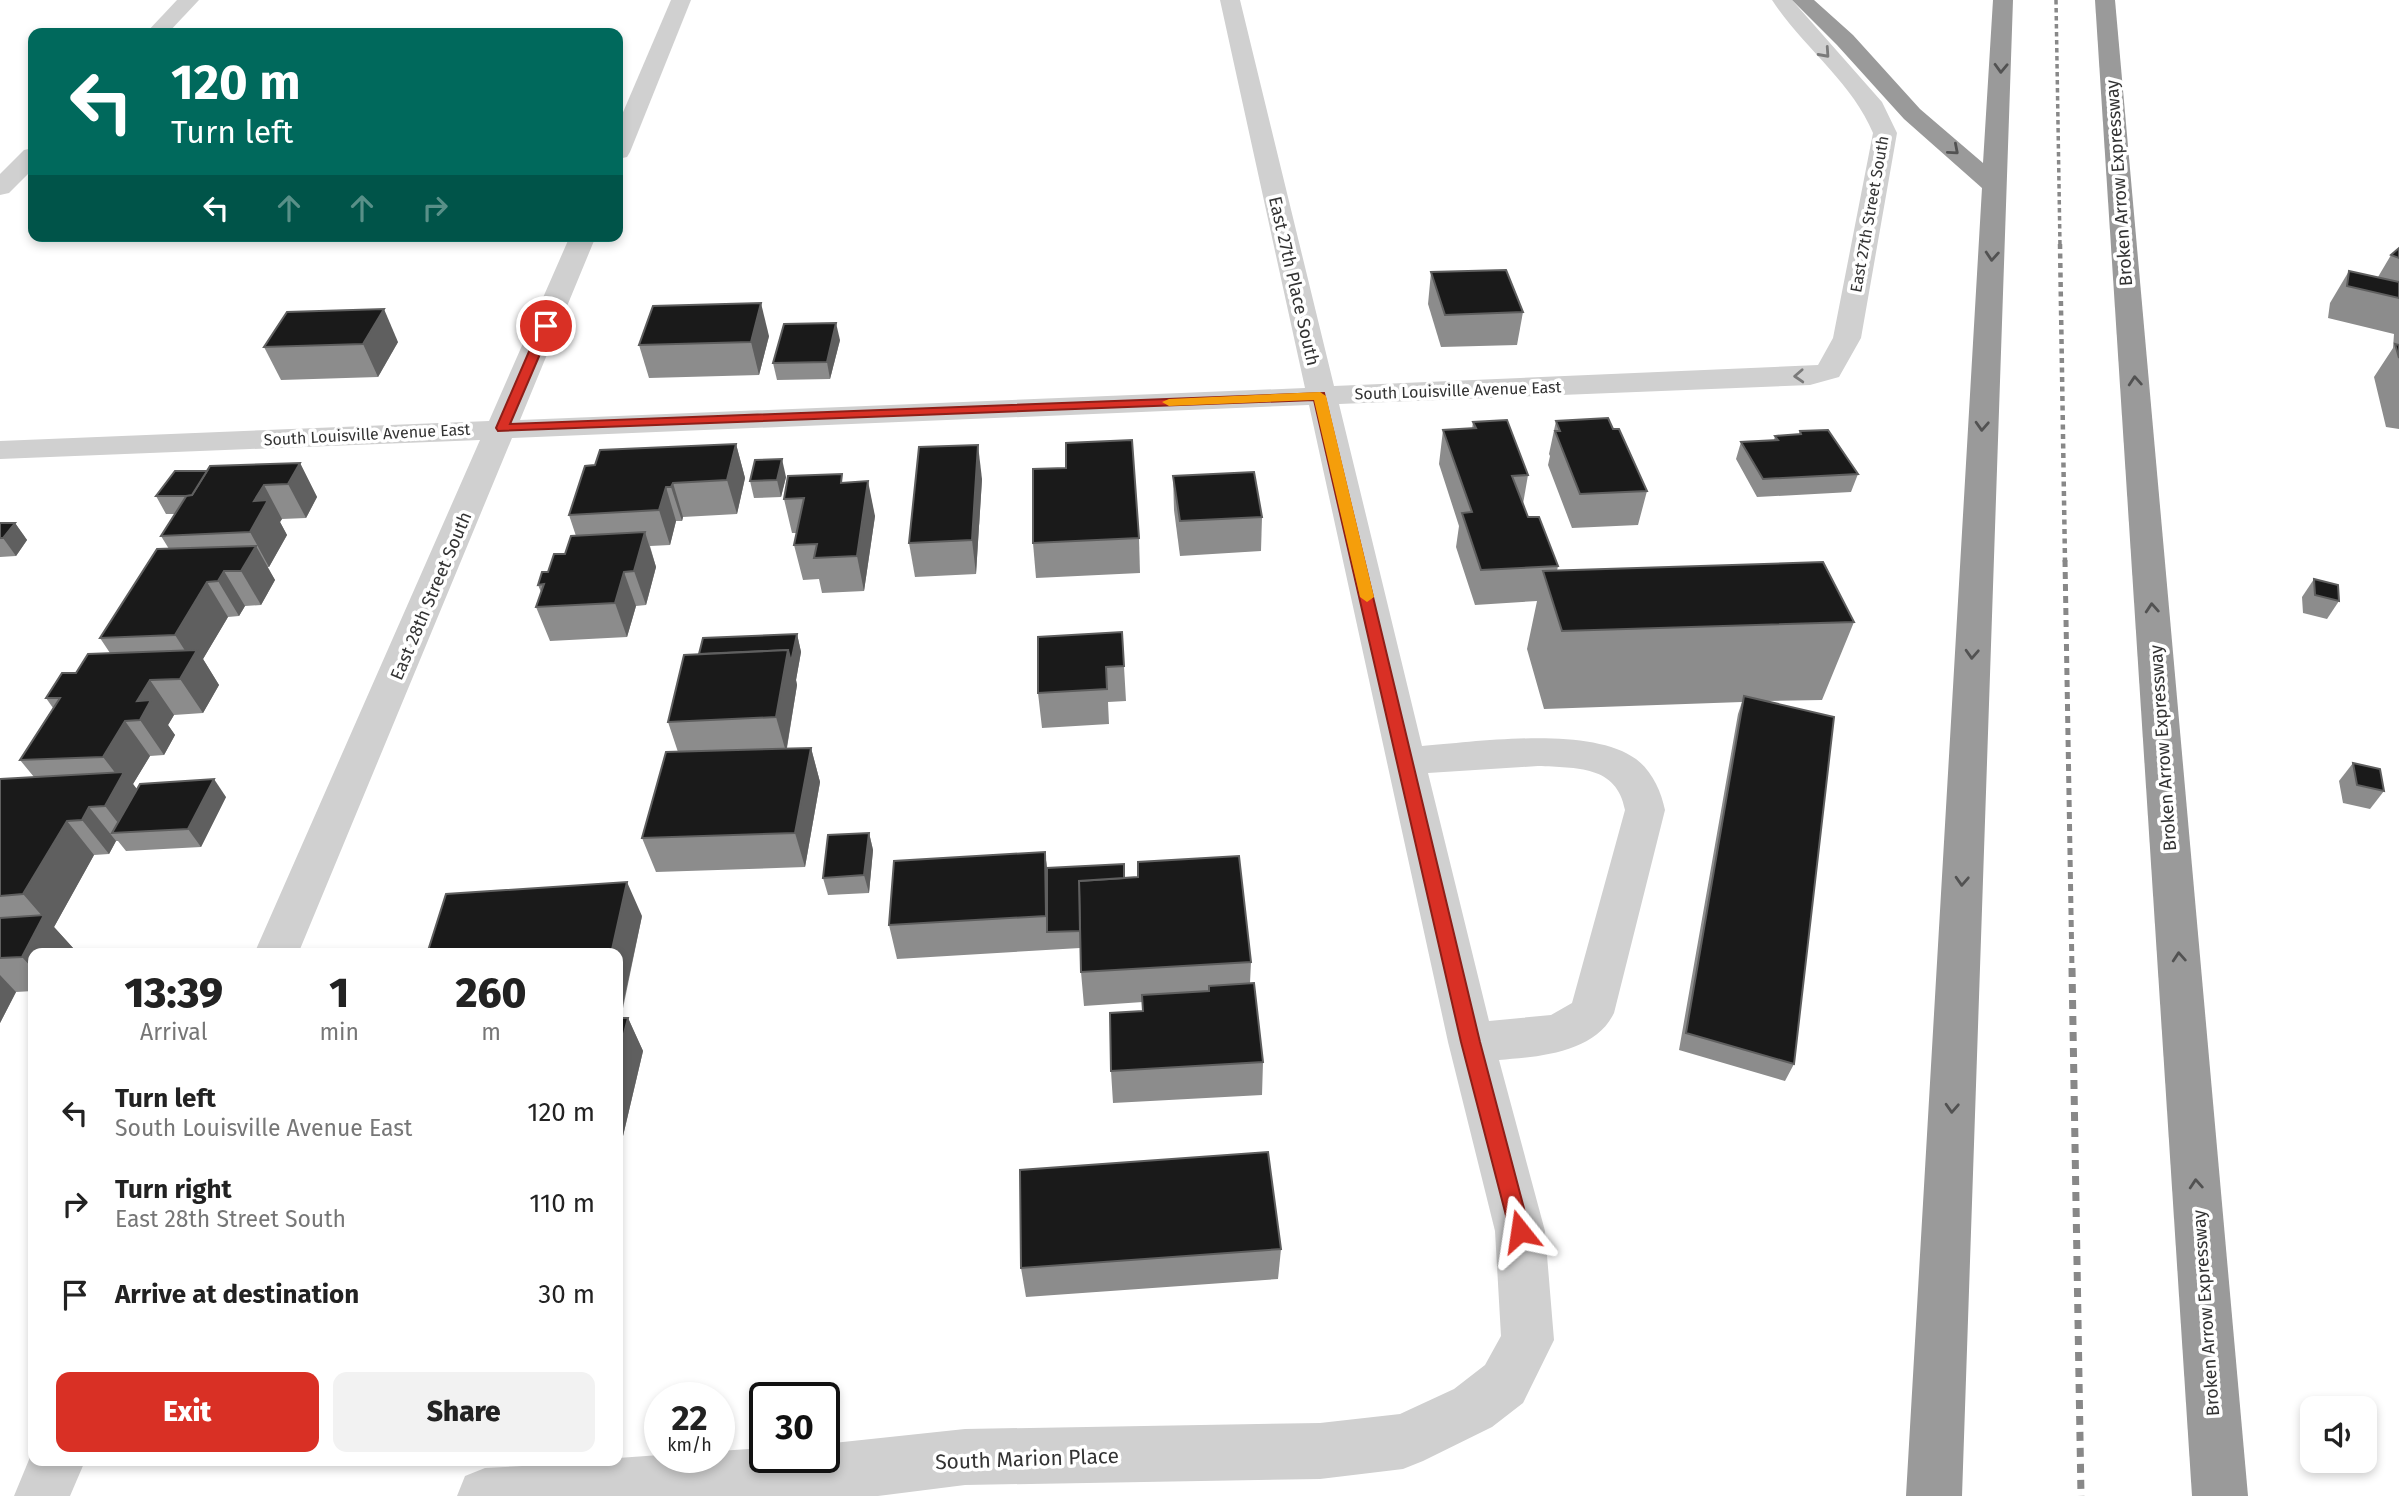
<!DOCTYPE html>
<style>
:root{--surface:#fff;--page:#f2f2f2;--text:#222;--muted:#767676;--accent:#d93025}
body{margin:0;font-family:"Fira Sans",sans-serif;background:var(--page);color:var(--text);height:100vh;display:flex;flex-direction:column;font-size:26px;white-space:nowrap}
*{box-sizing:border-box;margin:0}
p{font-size:23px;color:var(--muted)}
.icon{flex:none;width:38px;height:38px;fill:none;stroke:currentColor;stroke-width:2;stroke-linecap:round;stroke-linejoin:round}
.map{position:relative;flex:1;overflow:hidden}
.panel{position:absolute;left:28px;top:948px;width:595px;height:518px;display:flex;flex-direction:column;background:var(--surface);border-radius:14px;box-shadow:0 4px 10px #0003}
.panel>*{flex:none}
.guide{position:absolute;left:28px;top:28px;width:595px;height:214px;border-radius:14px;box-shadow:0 4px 10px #0003;background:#00695c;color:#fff;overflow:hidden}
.fabs{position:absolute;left:2300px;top:1396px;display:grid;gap:14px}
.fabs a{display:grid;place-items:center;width:77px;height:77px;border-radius:14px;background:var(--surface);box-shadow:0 4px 10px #0003;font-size:35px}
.speed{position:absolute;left:644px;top:1382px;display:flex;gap:14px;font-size:35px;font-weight:700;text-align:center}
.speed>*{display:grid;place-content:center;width:91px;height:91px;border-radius:50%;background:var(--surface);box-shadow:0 4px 10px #0003;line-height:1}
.speed small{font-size:18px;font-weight:400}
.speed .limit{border:4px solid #111;border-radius:10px;background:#fff;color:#111}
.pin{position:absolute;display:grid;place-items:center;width:60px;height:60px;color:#fff;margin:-30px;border:4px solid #fff;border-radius:50%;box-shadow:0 2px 7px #0007}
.me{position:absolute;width:77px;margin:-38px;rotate:345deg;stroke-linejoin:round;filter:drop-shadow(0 0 5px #0008)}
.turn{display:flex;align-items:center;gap:24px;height:147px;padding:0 28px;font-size:32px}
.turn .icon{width:91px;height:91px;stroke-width:2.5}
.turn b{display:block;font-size:49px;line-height:60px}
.lanes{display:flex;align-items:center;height:66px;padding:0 28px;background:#0003;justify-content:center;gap:35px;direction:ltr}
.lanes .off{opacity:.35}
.eta{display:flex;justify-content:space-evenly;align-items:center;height:119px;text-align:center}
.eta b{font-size:42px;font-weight:800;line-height:49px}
.button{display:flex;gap:14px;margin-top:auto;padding:14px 28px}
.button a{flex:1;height:80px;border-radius:14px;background:var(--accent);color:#fff;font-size:28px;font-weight:800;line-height:80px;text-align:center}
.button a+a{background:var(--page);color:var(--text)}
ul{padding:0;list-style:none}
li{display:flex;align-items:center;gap:21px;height:91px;padding:0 28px}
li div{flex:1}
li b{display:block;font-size:26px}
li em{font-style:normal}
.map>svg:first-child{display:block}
</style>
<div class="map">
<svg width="2399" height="1496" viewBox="0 0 2399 1496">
<rect width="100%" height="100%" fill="#fff"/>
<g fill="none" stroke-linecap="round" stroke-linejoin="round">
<g fill="#d0d0d0" fill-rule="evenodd">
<polygon points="177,0 199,0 168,33 146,33"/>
<polygon points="671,0 691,0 630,152 627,157 618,159 618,124"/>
<path d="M1220,0H1240L1334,386L1818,365L1833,338L1873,133C1852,82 1802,46 1772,0H1792L1882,102L1897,133L1861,338L1839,377L1810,385L1339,404L1422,746C1477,742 1589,725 1636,759C1652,771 1661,791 1665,810L1614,1013C1595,1053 1538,1057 1499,1060L1545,1231L1554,1340L1523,1403L1492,1427L1423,1461L1403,1469L1320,1479L965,1485L878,1496H457L465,1476L485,1468L618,1461V1458L660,1455V1458H719V1451L765,1448V1458H824V1444L965,1429L1320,1423L1400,1414L1454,1389L1485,1365L1501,1336L1495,1231L1448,1042L1309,405L512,438L298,954H254L480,440L0,459V441L489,421L570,236H596L520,420L1305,388ZM1538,766C1576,768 1617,765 1625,810L1572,1003L1551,1015L1489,1021L1428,773Z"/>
<polygon points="33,148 33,169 9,193 0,195 0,174 24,150"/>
<polygon points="33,1450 33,1461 85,1461 70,1496 14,1496"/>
</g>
<g fill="#9a9a9a" fill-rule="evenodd">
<polygon points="1792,0 1814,0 1853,35 1920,109 1983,163 1993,0 2013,0 1962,1496 1906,1496 1982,188 1904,119 1837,45"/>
<polygon points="2095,0 2115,0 2248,1496 2192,1496"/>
</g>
<polyline stroke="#888" stroke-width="3.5" stroke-dasharray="4.5 3.5" stroke-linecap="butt" points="2056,0 2060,246"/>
<polyline stroke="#888" stroke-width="4.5" stroke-dasharray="5 4.5" stroke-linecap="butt" points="2060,244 2065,562"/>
<polyline stroke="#888" stroke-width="5" stroke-dasharray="7 5" stroke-linecap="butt" points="2065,560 2072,970"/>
<polyline stroke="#888" stroke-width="7" stroke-dasharray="9 7" stroke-linecap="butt" points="2072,968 2081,1496"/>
</g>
<g fill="#8c8c8c">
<polygon points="2399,248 2399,429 2386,427 2374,377 2393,348 2394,334 2328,318 2330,303 2349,271 2378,277 2391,255"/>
<polygon points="1431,272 1523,312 1517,345 1441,347 1428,304"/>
<polygon points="769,336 759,375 649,378 639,345"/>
<polygon points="840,340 830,379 777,380 773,363"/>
<polygon points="398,342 378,377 281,380 264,347"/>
<polygon points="1556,421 1647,491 1638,525 1572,528 1548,465 1550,456 1549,454"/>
<polygon points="1473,422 1528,475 1523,504 1528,517 1558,566 1557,571 1854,622 1822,700 1767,701 1794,1064 1785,1081 1679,1050 1738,714 1742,702 1544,709 1527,649 1537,601 1475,605 1456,547 1459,526 1439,464 1443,430 1472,429"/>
<polygon points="1800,431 1858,474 1851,492 1757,497 1736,459 1741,442 1774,440 1775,436 1799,434"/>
<polygon points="736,444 745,478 737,514 683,517 682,521 676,521 670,545 650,546 656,567 646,605 636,606 627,637 550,641 536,607 541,592 538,585 565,554 576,536 569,515 595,465"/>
<polygon points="300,463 317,497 306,518 282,519 280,522 287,535 269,567 267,567 275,580 261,605 245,606 239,616 228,617 203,659 219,685 203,713 174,715 168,725 175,735 164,755 150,756 133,784 137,789 226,797 201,847 126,851 118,841 116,841 109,854 94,855 54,927 74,949 33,954 33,991 16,992 0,1023 0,779 34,777 20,760 53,708 46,698 76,673 110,653 100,638 169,549 161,536 175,514 166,514 156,496 207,471"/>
<polygon points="1066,468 1139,538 1140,573 1036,578 1033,543"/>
<polygon points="1173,476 1262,517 1261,551 1180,556 1174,510"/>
<polygon points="786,477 781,497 754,498 750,481"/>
<polygon points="982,479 976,574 915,577 909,543"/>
<polygon points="844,483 875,516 864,591 822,593 819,579 803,580 794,545 797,533 792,533 784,499"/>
<polygon points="0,523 15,523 27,540 16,556 0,557"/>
<polygon points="2314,579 2339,601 2327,619 2303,613 2302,597"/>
<polygon points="1122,632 1126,701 1108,702 1109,724 1042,728 1038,693"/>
<polygon points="797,634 801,652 796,680 797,685 787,748 811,748 820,782 805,867 656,872 642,838 678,752 668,722"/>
<polygon points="2353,763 2384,791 2370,809 2343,803 2339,781"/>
<polygon points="869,833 873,850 869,893 828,895 823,878"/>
<polygon points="1045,852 1047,868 1124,878 1251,962 1250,983 1263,1062 1262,1095 1113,1103 1111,1071 1143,1011 1143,1002 1084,1006 1081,972 1080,948 897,959 889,925"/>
<polygon points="642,916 621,1018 628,1018 643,1051 623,1136 618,1136 618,954"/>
<polygon points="1281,1249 1278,1279 1026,1297 1021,1268"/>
</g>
<g fill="#5f5f5f">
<polygon points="761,303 769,336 759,375 751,342"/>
<polygon points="384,309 398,342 378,377 363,344"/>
<polygon points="836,323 840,340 830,379 827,362"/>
<polygon points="736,444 745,478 737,514 727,480"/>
<polygon points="978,445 982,479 976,574 972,540"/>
<polygon points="782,459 786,477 781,497 777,480"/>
<polygon points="300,463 317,497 306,518 288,484"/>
<polygon points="868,481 875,516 864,591 857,556"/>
<polygon points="673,483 683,517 682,521 671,487"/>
<polygon points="264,485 282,519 280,522 287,535 269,567 250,532 254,501"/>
<polygon points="666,487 676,521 670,545 659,510"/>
<polygon points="15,523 27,540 16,556 3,538"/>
<polygon points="645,532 656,567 646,605 634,571"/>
<polygon points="256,546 275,580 261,605 241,571"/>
<polygon points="224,571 245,606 239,616 218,581"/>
<polygon points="624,572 636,606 627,637 615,603"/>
<polygon points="207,582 228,617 203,659 219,685 203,713 180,679 191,660 175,635"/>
<polygon points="797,634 801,652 796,680 797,685 786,752 776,717 788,650"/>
<polygon points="150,680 174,715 168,725 175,735 164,755 140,720 137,701"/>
<polygon points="125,721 150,756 133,784 150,807 125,832 105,806 120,779 103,757"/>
<polygon points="811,748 820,782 805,867 795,833"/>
<polygon points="214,779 226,797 201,847 188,829"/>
<polygon points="89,807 116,841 109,854 82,820"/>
<polygon points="67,821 94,855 54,927 74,949 71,954 33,954 33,969 22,957 43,917 23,894"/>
<polygon points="869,833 873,850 869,893 864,875"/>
<polygon points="1045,852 1049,886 1047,932 1046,916"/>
<polygon points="627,882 642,916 619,1023 618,1020 618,954 611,954"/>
<polygon points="0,975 16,992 0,1023"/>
<polygon points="628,1018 643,1051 623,1136 618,1127 618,1057"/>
</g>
<g fill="#1a1a1a" stroke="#5f5f5f" stroke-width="2">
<polygon points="2399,248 2399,258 2391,255"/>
<polygon points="1506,270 1523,312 1445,315 1431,272"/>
<polygon points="2349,271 2399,282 2399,298 2347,286"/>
<polygon points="761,303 751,342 639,345 653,306"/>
<polygon points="384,309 363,344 264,347 287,312"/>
<polygon points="836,323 827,362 773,363 784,324"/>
<polygon points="2395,344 2399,345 2399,358"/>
<polygon points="1608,418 1613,429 1619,429 1647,491 1580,494 1555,431 1560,431 1556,421"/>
<polygon points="1507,420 1528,475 1512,476 1528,517 1539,517 1558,566 1481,570 1462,513 1472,512 1443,430 1476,428 1473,422"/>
<polygon points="1828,430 1858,474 1763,479 1741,442 1778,440 1775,436 1801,434 1800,431"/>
<polygon points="1132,440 1139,538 1033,543 1033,469 1066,468 1066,443"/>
<polygon points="736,444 727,480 673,483 671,487 666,487 659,510 569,515 585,466 595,465 600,450"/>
<polygon points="978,445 972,540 909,543 919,447"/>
<polygon points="782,459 777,480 750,481 755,460"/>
<polygon points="300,463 288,484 264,485 254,501 268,500 250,532 161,536 187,495 192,495 210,466"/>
<polygon points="175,471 207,471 192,495 186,496 156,496"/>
<polygon points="1254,472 1262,517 1180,521 1173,476"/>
<polygon points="842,474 841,483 868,481 857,556 814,558 817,544 794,545 804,498 784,499 788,476"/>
<polygon points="0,523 15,523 3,538 0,538"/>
<polygon points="645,532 634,571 624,572 615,603 536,607 544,584 538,585 542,572 548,572 554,554 565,554 571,536"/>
<polygon points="256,546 241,571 224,571 218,581 207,582 175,635 100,638 157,549"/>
<polygon points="1823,562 1854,622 1562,631 1543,571"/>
<polygon points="2314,579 2338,585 2339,601 2315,595"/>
<polygon points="1122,632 1124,666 1106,667 1107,689 1038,693 1038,637"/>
<polygon points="797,634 791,662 788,650 699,654 703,638"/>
<polygon points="197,650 180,679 150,680 137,701 151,700 140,720 125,721 103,757 20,760 60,698 46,698 62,673 76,673 88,654"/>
<polygon points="788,650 776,717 668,722 684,655"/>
<polygon points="1744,696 1834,717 1794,1064 1686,1033"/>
<polygon points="811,748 795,833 642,838 666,752"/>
<polygon points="2353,763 2380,769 2384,791 2357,785"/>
<polygon points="124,772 105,806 89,807 82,820 67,821 23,894 0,896 0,779"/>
<polygon points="214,779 188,829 112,833 140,784"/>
<polygon points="869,833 864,875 823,878 828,835"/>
<polygon points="1045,852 1046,916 889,925 894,861"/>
<polygon points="1239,856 1251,962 1081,972 1079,881 1138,877 1138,862"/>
<polygon points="1124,864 1124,878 1079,881 1080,931 1047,932 1047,868"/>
<polygon points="627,882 611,954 427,954 446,894"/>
<polygon points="44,915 22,957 0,958 0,918"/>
<polygon points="1254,983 1263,1062 1111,1071 1110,1013 1143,1011 1142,995 1209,991 1209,986"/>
<polygon points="618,1018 628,1018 618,1057"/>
<polygon points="1268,1152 1281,1249 1021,1268 1020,1170"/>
</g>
<defs><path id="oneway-chevron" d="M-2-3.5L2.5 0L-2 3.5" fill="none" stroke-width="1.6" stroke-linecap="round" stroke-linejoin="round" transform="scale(1.75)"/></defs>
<g stroke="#7a7a7a">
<use href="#oneway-chevron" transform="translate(1825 53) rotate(48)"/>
<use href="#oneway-chevron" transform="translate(1799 376) rotate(177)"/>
</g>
<g stroke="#525252">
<use href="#oneway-chevron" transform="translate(2001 68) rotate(92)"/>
<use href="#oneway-chevron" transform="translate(1954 150) rotate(41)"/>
<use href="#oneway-chevron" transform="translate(1992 256) rotate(94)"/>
<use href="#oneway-chevron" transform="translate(2135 381) rotate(-94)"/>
<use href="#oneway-chevron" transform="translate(1982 426) rotate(93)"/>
<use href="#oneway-chevron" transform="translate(2152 608) rotate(-94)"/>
<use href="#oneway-chevron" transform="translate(1972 654) rotate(93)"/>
<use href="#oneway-chevron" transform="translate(1962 881) rotate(93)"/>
<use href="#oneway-chevron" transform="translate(2179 957) rotate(-94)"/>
<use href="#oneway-chevron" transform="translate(1952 1108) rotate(93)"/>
<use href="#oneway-chevron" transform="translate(2196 1184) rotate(-94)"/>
</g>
<polygon fill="#d93025" stroke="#8d1f18" stroke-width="2" points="546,322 552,326 510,424 1324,393 1480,1042 1530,1231 1527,1238 1520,1241 1513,1238 1510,1231 1461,1042 1314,400 498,431 496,428 540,326"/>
<polygon fill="#f59e0b" points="1320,392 1326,396 1374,597 1367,602 1360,597 1314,400 1169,406 1162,402 1169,399"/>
<g text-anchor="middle" stroke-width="7" stroke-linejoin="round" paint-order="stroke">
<g font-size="16" fill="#333" stroke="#fff">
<text transform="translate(1869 214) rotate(-80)" y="6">East 27th Street South</text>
<text transform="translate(1458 390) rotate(-2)" y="6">South Louisville Avenue East</text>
<text transform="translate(367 434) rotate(-3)" y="6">South Louisville Avenue East</text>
</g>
<g font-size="18" fill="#333" stroke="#fff">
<text transform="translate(2119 183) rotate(-94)" y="6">Broken Arrow Expressway</text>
<text transform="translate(1294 281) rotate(77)" y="6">East 27th Place South</text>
<text transform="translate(431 596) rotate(-67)" y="6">East 28th Street South</text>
<text transform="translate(2163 748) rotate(-94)" y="6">Broken Arrow Expressway</text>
<text transform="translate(2206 1313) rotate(-94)" y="6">Broken Arrow Expressway</text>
</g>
<g font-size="21" fill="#333" stroke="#fff">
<text transform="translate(1027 1459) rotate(-2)" y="7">South Marion Place</text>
</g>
</g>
</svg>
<div class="fabs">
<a><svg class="icon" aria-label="sound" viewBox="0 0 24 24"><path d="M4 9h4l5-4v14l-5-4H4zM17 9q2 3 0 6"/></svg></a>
</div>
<div class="speed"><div>22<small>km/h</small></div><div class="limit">30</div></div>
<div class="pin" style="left:546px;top:326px;background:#d93025"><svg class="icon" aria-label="arrive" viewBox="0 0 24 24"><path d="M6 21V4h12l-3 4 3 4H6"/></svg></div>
<svg class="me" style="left:1520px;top:1231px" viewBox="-20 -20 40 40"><path d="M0-17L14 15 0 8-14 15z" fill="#d93025" stroke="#fff" stroke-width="4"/></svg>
<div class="guide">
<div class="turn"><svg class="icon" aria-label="left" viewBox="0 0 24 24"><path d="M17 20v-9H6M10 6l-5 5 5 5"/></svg><div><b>120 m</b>Turn left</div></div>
<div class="lanes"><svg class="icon" aria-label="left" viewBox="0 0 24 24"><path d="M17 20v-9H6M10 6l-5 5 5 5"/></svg><svg class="icon off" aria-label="ahead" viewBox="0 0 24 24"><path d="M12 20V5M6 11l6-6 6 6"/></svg><svg class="icon off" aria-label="ahead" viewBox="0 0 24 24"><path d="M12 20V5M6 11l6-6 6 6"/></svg><svg class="icon off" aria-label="right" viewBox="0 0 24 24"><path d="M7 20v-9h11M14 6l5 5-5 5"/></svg></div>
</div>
<section class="panel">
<div class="eta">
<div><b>13:39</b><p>Arrival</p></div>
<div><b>1</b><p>min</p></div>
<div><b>260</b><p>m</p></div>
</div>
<ul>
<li><svg class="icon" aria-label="left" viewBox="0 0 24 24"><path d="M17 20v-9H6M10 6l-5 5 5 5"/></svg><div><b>Turn left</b><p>South Louisville Avenue East</p></div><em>120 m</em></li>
<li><svg class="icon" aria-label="right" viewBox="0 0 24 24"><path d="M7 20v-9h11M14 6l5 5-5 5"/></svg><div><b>Turn right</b><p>East 28th Street South</p></div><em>110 m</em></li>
<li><svg class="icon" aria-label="arrive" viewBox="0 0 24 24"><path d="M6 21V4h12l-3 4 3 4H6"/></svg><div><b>Arrive at destination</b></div><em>30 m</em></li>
</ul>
<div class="button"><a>Exit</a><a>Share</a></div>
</section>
</div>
